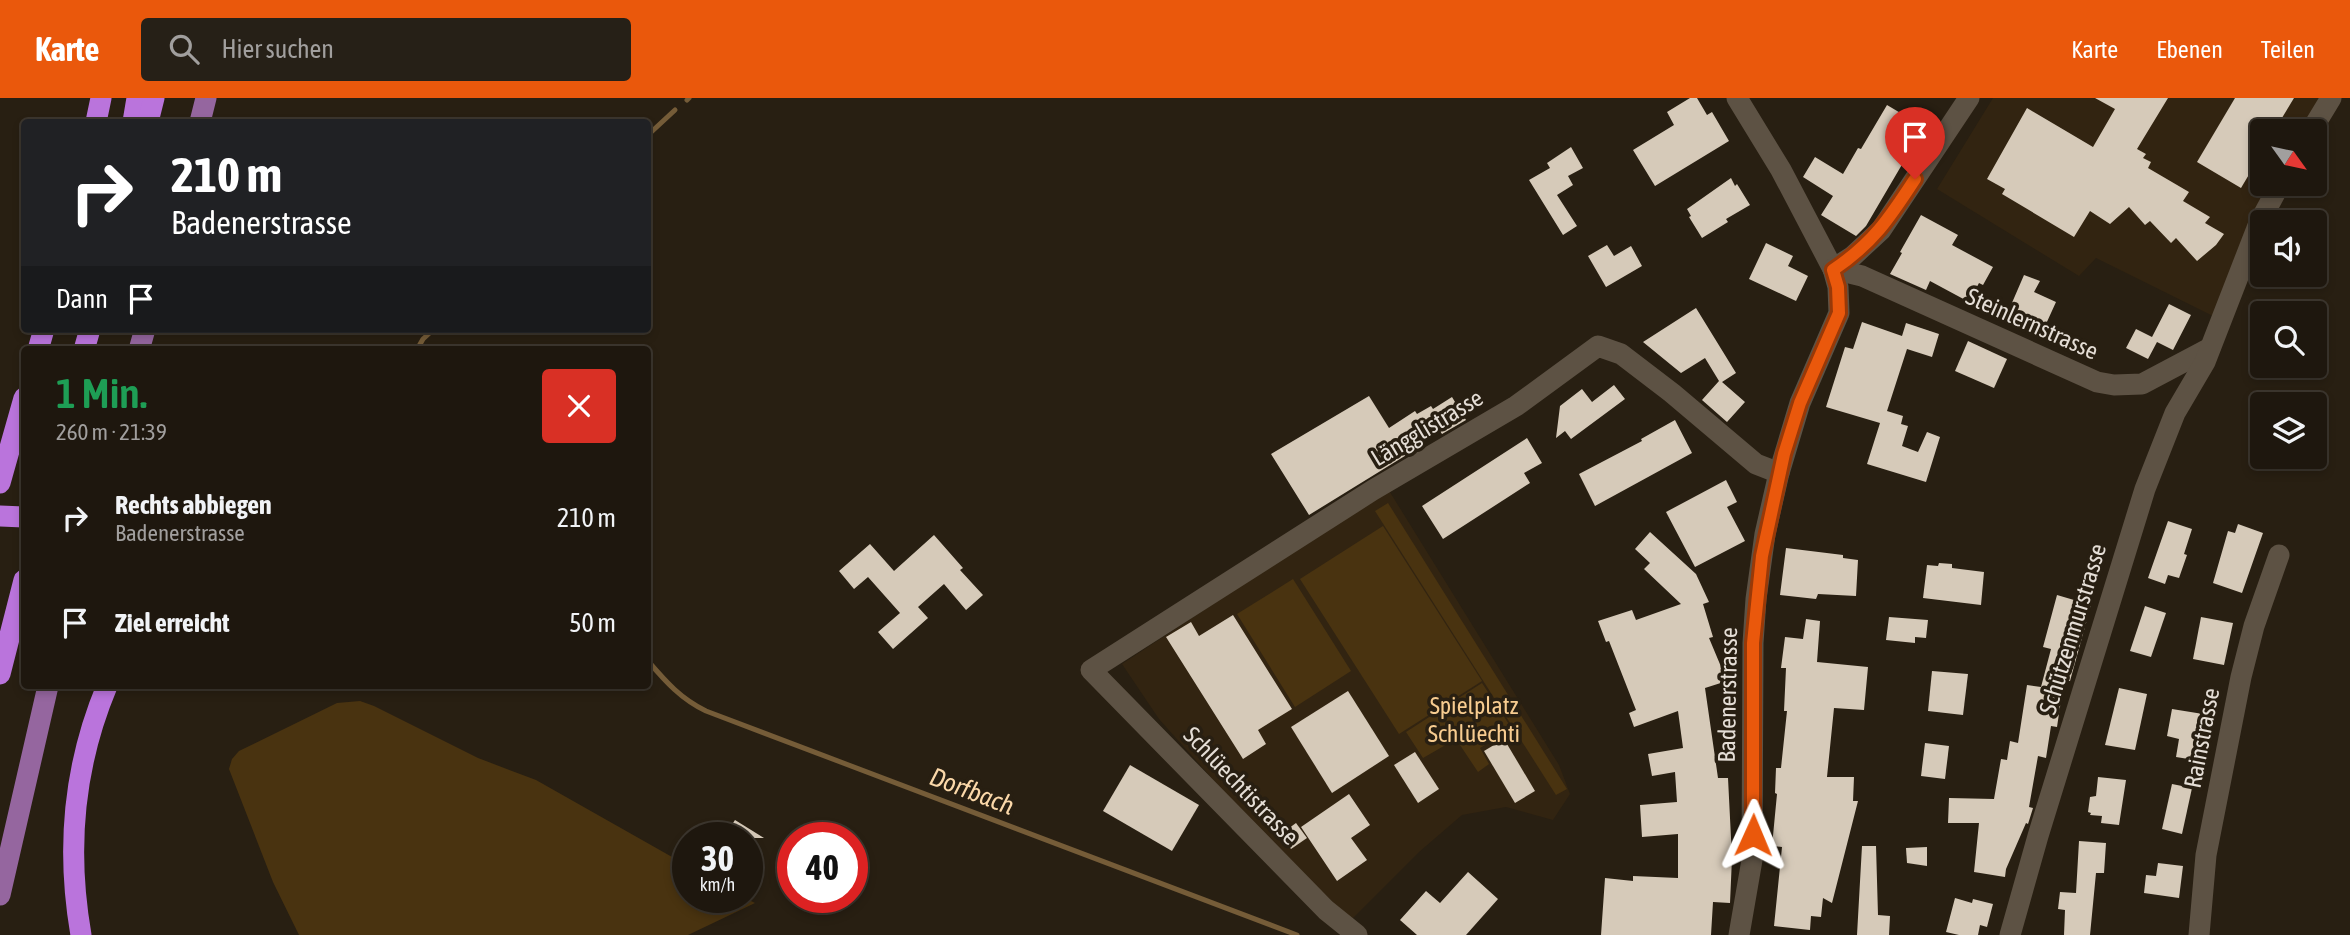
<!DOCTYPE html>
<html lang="de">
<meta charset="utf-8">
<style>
:root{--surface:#1e170e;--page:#262017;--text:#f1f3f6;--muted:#a19f9e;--line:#3c362e;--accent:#ea580c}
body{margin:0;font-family:"Asap Condensed",sans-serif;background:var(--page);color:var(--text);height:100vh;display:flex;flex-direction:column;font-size:26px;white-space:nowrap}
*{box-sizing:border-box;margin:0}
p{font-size:23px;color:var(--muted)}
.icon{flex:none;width:38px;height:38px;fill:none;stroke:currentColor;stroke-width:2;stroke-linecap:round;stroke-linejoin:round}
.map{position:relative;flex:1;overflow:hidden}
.details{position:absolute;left:21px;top:248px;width:630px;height:343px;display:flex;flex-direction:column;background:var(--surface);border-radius:7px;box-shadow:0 4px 10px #0003,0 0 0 2px var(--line)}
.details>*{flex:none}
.guide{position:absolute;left:21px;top:21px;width:630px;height:214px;border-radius:7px;box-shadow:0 4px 10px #0003,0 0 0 2px var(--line);background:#202124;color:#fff;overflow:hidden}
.needle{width:46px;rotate:123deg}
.tools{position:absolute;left:2250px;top:21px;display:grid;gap:14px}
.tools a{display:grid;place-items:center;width:77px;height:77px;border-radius:7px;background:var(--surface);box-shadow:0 4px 10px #0003,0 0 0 2px var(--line);font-size:35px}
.speed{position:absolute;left:672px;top:724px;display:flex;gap:14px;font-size:35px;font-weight:700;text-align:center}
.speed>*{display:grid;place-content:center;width:91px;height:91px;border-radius:50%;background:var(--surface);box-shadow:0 4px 10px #0003,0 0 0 2px var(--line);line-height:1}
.speed small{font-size:18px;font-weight:400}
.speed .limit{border:10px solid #d22;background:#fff;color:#111}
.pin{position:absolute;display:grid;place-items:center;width:60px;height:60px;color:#fff;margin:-72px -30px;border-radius:50% 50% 50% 0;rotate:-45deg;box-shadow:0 0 7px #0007}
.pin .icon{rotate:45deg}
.me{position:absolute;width:77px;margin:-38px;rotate:1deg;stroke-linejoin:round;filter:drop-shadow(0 0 5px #0008)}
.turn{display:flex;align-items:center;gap:24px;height:147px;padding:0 35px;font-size:32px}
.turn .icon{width:91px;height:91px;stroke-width:2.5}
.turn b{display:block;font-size:49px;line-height:60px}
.then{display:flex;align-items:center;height:66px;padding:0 35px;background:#0003;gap:14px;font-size:26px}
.round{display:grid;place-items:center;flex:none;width:74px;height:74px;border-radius:7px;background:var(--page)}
.head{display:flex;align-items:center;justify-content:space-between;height:119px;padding:0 35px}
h1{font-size:42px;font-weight:600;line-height:52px;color:#1e9e55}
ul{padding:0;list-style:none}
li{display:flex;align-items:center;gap:21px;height:105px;padding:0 35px}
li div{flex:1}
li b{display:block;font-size:26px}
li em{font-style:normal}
header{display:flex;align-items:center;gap:42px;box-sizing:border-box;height:98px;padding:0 35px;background:var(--accent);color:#fff}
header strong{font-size:33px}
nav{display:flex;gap:38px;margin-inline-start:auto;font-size:24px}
.search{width:490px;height:63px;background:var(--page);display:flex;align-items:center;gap:18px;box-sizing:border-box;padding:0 24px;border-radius:7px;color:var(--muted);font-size:26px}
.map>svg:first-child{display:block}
</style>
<header>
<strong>Karte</strong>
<div class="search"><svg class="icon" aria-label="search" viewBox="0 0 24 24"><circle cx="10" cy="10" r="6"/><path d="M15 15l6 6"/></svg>Hier suchen</div>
<nav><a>Karte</a><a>Ebenen</a><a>Teilen</a></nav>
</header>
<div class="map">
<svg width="2350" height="837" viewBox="0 0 2350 837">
<rect width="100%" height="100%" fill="#281f12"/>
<g fill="#322411">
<polygon points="1993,0 2320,0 2303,33 2263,33 2263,86 2274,86 2213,218 2096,160 2079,178 1937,91"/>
<polygon points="1388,391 1559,667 1570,696 1553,722 1506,709 1462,717 1419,754 1351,822 1251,724 1159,621 1122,566"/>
</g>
<g fill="#493310">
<polygon points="1388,405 1567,691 1556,697 1375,413"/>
<polygon points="1383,428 1482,583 1399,636 1300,481"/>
<polygon points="1293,481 1351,573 1295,609 1237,516"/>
<polygon points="1482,585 1512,631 1480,650 1489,666 1478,674 1456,641 1423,660 1406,634"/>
<polygon points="360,603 374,608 478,660 536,682 688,768 688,800 745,800 755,805 688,837 299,837 273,784 229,671 232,661 239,653 337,605"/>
</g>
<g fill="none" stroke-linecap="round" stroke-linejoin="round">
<g stroke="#755c38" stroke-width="5">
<polyline points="687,2 689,0"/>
<polyline points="648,37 675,12"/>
<polyline points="421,252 419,248 423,241 434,231"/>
<path d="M648,563C666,584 681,601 706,613L1297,837"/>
</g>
</g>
<g fill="#d6cab9">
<polygon points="1690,0 1697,0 1707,17 1712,14 1729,43 1655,88 1633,52 1674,27 1667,14"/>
<polygon points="2095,0 2168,0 2137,51 2146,56 2143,60 2151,64 2148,70 2189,94 2183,103 2210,119 2205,125 2224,136 2216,147 2197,163 2176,140 2171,145 2150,123 2145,127 2129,109 2110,126 2090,113 2074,139 2002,96 2005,91 1987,81 2027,10 2093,49 2115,11"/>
<polygon points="2235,0 2294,0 2274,33 2263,33 2263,53 2241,90 2197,64"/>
<polygon points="1887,7 1924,29 1866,128 1856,138 1821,117 1833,98 1803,79 1815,59 1843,76 1858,50 1861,51"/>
<polygon points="1571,49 1583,70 1568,78 1573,87 1557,97 1577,128 1563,137 1529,82 1550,70 1547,65"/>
<polygon points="1731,80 1735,88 1737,86 1750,107 1726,121 1728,124 1702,140 1689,119 1691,118 1687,111"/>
<polygon points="1921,117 1958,137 1952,147 1993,169 1983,187 1979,185 1969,204 1930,183 1926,192 1890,176 1902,155 1900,154"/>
<polygon points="1766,145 1793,158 1788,168 1808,178 1796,203 1749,181"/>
<polygon points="1607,147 1614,158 1631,148 1642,168 1606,189 1588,158"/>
<polygon points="2024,177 2040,183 2034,194 2056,204 2041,237 2005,221"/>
<polygon points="2169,206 2191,217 2173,252 2157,244 2148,261 2126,250 2136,231 2152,239"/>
<polygon points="1696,210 1736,275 1722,284 1745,304 1727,324 1702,302 1719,283 1705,260 1681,275 1643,244"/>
<polygon points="1862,224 1902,238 1906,225 1939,236 1932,259 1907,251 1887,313 1903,318 1901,326 1908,328 1902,348 1918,354 1927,334 1940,339 1926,384 1867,366 1880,325 1826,309 1845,249 1853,251"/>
<polygon points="1968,243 2007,261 1994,290 1955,273"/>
<polygon points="1614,287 1625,301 1571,341 1565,333 1556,340 1560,308 1582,291 1592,304"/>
<polygon points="1369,298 1389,330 1415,313 1417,316 1431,308 1433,311 1452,299 1466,322 1442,336 1440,333 1431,339 1428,334 1404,350 1408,356 1309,417 1271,356"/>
<polygon points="1675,322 1692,355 1595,408 1579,376 1642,343 1641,341"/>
<polygon points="1527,340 1542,365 1524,375 1530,385 1443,441 1422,408"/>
<polygon points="1726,382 1737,404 1727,409 1745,443 1695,469 1666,414"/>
<polygon points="2168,423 2192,431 2184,456 2187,457 2179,480 2168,477 2165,486 2148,480"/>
<polygon points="2238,426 2263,435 2242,495 2213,485 2228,433 2235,435"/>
<polygon points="1650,434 1696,476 1709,504 1703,506 1713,539 1709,540 1727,583 1705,590 1718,680 1728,680 1732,760 1730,805 1713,804 1711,837 1601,837 1605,780 1633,783 1633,778 1678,780 1678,736 1642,739 1640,707 1677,704 1675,674 1652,678 1648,656 1683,650 1678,613 1634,629 1629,615 1636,612 1609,543 1606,544 1598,523 1632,512 1636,522 1681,506 1644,471 1650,465 1635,451"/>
<polygon points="934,437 963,470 960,472 983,497 966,512 944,486 918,509 928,520 893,551 878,534 900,515 868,479 854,491 839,473 870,446 894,473"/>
<polygon points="1786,450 1843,457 1843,460 1858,462 1856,498 1818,496 1816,501 1780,497"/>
<polygon points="1939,465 1952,466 1952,470 1984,474 1981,507 1923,500 1927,467 1938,468"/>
<polygon points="2057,497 2091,507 2070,583 2064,582 2057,629 2051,628 2046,660 2038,658 2029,709 2033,710 2028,726 2026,725 2006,771 2005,779 1974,774 1979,725 1948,725 1949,700 1994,701 2001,661 2007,662 2010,643 2018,645 2027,587 2041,589 2051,551 2043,549"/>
<polygon points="2145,508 2166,515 2151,559 2130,553"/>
<polygon points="1233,517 1292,611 1258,632 1266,646 1243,661 1166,539 1191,524 1199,538"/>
<polygon points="1889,519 1928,522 1926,540 1915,539 1915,545 1886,542"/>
<polygon points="2201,519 2233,525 2224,567 2193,561"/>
<polygon points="1806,521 1820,523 1817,564 1868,569 1864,612 1834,610 1827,679 1854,679 1853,703 1858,703 1832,805 1823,800 1821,819 1811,818 1810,832 1774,828 1782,749 1772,748 1777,696 1775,695 1776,670 1781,670 1787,613 1784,613 1786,570 1781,570 1785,539 1803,541"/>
<polygon points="1932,573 1968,576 1963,617 1928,613"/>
<polygon points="2119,590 2147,596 2135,652 2105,647"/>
<polygon points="1348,593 1389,658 1332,695 1291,629"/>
<polygon points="2172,611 2203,616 2199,636 2206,637 2201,663 2176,659 2179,641 2167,638"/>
<polygon points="1504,641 1535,693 1515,705 1484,653"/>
<polygon points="1925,645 1949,648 1945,681 1921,678"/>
<polygon points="1415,654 1439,691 1418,705 1394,667"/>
<polygon points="1130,667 1199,707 1172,753 1103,713"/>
<polygon points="2098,679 2126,682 2119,727 2101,725 2102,718 2090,717 2091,715 2088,714 2090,699 2096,698"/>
<polygon points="2172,686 2192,690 2182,736 2162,731"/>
<polygon points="1349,696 1370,727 1351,740 1367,762 1337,783 1301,729"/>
<polygon points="735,722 764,740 723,740"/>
<polygon points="1296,725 1307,740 1291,751 1281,736"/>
<polygon points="2079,743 2106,745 2104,775 2096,775 2090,837 2064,837 2065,812 2058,811 2060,794 2076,795"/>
<polygon points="1862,748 1876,748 1878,817 1890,818 1889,837 1857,837"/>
<polygon points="1927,749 1927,768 1907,765 1906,750"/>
<polygon points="2158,765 2183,768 2179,800 2144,795 2146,777 2156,778"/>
<polygon points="1468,774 1498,801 1466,837 1417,837 1400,822 1426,793 1440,805"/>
<polygon points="1955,800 1972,805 1973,801 1993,806 1987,829 1980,827 1978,837 1959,837 1946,834"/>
</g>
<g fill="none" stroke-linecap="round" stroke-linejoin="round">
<g stroke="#5d5244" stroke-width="21">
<polyline points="1737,0 1781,72 1833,171 1838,189 1839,215 1800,305 1779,375 1765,436 1756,501 1753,545 1752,762 1739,837"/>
<polyline points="2311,33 2331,0"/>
<polyline points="1833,171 1862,178 2097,284 2114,287 2142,286 2210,250"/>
<polyline points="1833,171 1853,158 1881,132 1969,0"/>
<polyline points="1357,837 1326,812 1091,572 1373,392 1516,308 1598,248 1621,256 1672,295 1756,366 1779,375"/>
<polyline points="2010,837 2038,738 2145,391 2175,315 2205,264 2259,125 2280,86"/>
<polyline points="2199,837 2206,757 2241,579 2254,528 2279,457"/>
</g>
<g stroke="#95669f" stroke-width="21">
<polyline points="200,24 206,0"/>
<polyline points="139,252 145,231"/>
<polyline points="0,797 48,588"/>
</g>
<g stroke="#ba74dc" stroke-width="21">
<polyline points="96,24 101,0"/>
<polyline points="133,24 137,0"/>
<polyline points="148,24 154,0"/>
<polyline points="38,252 44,231"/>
<polyline points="84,252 90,231"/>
<polyline points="0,385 24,300"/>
<polyline points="0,418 24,419"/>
<polyline points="0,576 24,482"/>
<path d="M81,837C66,751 73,669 107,588"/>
</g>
</g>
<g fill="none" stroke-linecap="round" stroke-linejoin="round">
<g stroke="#983908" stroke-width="18">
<path id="route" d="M1753,737V545L1762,458L1784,356L1800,305L1839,215L1838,189L1833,172C1873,145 1889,121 1915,81"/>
</g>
<use href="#route" stroke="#ea580c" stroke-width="12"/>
</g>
<g text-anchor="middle" stroke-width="7" stroke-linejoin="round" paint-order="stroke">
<g font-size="24" fill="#e5ded6" stroke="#281f12">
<text transform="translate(2032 226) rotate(24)" y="8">Steinlernstrasse</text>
<text transform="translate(1427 330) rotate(-31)" y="8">Längglistrasse</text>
<text transform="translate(2073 531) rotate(-73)" y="8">Schützenmurstrasse</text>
<text transform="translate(1728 597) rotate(-89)" y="8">Badenerstrasse</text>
<text transform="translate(2202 640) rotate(-79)" y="8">Rainstrasse</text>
<text transform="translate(1241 688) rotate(46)" y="8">Schlüechtistrasse</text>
</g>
<g font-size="24" fill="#f7cc90" stroke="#281f12">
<text x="1474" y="616">Spielplatz<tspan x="1474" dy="28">Schlüechti</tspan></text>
</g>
<g font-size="26" font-style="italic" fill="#fbd8a9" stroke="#281f12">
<text transform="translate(972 693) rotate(21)" y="9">Dorfbach</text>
</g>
</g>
</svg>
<div class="tools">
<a><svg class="needle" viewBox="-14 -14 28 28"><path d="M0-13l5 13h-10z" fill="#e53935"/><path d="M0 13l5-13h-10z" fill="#a19f9e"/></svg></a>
<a><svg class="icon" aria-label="sound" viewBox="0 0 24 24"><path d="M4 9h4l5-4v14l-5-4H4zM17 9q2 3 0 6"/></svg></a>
<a><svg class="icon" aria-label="search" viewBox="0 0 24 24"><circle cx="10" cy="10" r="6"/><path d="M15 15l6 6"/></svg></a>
<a><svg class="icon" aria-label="layers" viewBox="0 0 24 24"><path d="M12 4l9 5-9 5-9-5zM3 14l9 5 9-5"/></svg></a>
</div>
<div class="speed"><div>30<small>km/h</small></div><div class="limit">40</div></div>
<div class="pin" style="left:1915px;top:81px;background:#d93025"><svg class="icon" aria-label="arrive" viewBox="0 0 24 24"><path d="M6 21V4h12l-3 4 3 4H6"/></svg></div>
<svg class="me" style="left:1753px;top:737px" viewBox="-20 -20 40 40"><path d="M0-17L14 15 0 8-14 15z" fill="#ea580c" stroke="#fff" stroke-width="4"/></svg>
<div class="guide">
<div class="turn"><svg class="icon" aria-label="right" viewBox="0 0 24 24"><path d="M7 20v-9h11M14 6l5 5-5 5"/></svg><div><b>210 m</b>Badenerstrasse</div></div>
<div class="then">Dann<svg class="icon" aria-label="arrive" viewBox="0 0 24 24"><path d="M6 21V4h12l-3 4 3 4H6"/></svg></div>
</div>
<section class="details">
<div class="head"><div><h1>1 Min.</h1><p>260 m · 21:39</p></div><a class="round" style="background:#d93025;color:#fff"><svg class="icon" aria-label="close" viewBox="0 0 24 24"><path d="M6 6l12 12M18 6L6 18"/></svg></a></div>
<ul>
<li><svg class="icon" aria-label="right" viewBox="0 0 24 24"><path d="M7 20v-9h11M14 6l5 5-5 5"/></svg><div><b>Rechts abbiegen</b><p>Badenerstrasse</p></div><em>210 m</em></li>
<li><svg class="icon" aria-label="arrive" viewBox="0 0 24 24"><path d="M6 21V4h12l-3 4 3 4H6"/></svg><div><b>Ziel erreicht</b></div><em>50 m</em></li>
</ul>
</section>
</div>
